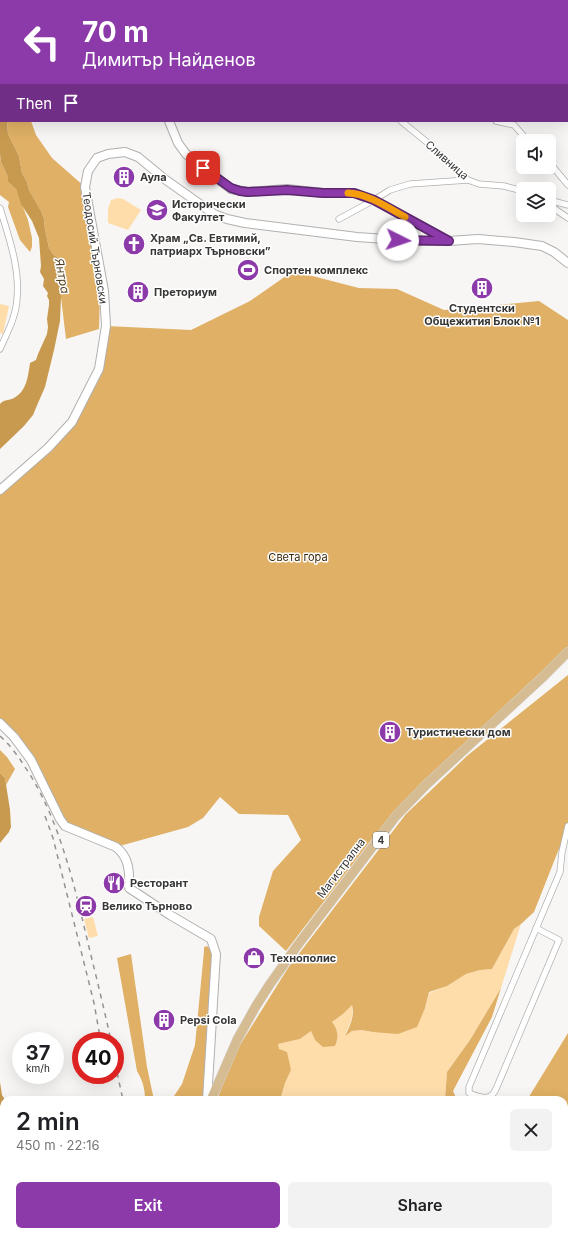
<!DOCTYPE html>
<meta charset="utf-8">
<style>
:root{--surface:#fff;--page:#f2f2f2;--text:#202124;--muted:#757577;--accent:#8c3aa9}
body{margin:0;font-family:Inter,sans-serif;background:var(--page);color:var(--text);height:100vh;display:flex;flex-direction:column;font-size:15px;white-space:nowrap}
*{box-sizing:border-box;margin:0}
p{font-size:13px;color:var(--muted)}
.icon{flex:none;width:22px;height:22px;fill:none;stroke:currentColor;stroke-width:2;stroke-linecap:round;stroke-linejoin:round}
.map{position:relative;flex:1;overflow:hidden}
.drawer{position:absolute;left:0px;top:1096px;width:568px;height:140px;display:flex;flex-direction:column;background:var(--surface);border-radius:12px 12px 0 0;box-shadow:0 4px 16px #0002}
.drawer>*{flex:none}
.hud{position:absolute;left:0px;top:0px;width:568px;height:122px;box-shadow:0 4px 16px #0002;background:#8c3aa9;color:#fff;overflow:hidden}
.tools{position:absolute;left:516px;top:134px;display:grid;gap:8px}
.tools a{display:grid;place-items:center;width:40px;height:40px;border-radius:6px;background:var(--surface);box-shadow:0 4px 16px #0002;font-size:20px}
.speed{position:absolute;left:12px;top:1032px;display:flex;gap:8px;font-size:20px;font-weight:700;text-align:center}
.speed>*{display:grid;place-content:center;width:52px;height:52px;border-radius:50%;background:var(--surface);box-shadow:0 4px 16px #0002;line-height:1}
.speed small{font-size:10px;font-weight:400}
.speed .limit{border:6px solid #d22;background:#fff;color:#111}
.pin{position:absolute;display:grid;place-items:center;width:34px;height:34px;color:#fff;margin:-17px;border-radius:8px;box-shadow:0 2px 6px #0006}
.me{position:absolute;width:44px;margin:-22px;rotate:94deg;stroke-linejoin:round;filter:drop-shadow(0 0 3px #0008)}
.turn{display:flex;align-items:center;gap:14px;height:84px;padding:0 16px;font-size:18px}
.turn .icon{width:52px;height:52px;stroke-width:2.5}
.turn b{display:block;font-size:28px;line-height:34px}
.then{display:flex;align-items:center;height:38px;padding:0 16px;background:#0003;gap:8px;font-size:15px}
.round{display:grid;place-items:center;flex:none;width:42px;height:42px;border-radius:6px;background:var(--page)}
.head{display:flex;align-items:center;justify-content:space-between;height:68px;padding:0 16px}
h1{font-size:24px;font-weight:600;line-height:30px}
.cta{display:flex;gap:8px;margin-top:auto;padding:8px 16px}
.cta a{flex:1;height:46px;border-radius:6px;background:var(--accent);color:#fff;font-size:16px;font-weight:600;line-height:46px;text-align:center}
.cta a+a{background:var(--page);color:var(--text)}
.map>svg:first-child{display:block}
</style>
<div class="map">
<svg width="568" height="1236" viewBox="0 0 568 1236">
<rect width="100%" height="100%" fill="#f8f6f4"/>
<g fill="#feddab">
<polygon points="118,198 123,199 141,210 128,230 108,223 108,209 111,200"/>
<polygon points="0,304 9,306 3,334 0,333"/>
<polygon points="93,917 98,936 89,938 84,919"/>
<path d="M521,924L501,988L470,1040L447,1072L445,1100H280L285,1083L291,1070L278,1049V1044L300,1039L311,1031L315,1040L332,1022L343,1014L352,1004C354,1017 350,1024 345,1035L352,1031L361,1030L373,1032L425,1008L429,993L446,986L466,974L480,970L492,969L514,929Z"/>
</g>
<g fill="#dfb065">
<polygon points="7,121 31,121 36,135 52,158 85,187 100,294 99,329 66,339 60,289 62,271 58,258 53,254 49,248 45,229 44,219 41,211 29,190 27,182 22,173 19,156 8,134"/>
<polygon points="0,154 1,162 8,177 8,182 16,189 28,220 32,238 32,247 30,252 20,240 8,207 9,202 0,195"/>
<polygon points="293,271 359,288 397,289 444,310 539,301 568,320 568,649 404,804 375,835 286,951 259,926 259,917 273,871 301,840 288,815 239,814 220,797 203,818 188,827 116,847 65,826 31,760 0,723 0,490 72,422 99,369 106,326 191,330 250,301"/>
<path d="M568,675V826L534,912L521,924L514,929L492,969L480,970L466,974L447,986L429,992L425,1008L417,1027L398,1034L373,1032L361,1030L352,1031L345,1036C350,1026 355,1016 352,1005L343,1014L332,1022C338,1030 339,1036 335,1046L323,1047L315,1040L311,1031L300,1039L278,1044L279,1049L287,1052L291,1070L285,1083L280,1100H217L233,1056L288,968L406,814L468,755Z"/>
<polygon points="0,750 7,757 15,769 6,785 5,778 0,773"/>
<polygon points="207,946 212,951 212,959 207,1085 202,1100 168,1100 172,1099 182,1084 195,1045 204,951 204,947"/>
<path d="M131,954L147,1067L154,1100H145C145,1089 143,1081 137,1071L117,958Z"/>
<polygon points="501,988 492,1017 453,1091 457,1100 445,1100 447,1072 470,1040"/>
<polygon points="568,1033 568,1236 270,1236 270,1232 564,1232 564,1100 527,1100"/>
</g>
<g fill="#c89a50">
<path d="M0,18L1,19V121H7L8,134L19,156L22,173L27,182L29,190L41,211L44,219L45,229L49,248L53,254L58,258L60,264L62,271L60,279L61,297L60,321L54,350L45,387L38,403L33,415L24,426L0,449V404C4,399 8,401 14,398C27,391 28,376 30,363L36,360L38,354L47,334L48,327L47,319L49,305V300L47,296L48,293L43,286L44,279L40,272L41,266L39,238L32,221L21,204L16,189L8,182V177L1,162L0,154Z"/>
<polygon points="0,773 5,778 10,810 11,827 9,832 0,843"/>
<polygon points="0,1082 2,1095 5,1100 4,1100 4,1135 0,1132"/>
<polygon points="154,1232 209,1232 221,1236 166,1235"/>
</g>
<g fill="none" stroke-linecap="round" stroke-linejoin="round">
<g stroke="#b2b0ae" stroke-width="7">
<g id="street">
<polyline points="567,23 568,23"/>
<polyline points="0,61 1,60"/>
<polyline points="401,121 428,143 468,180 479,184 504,186 523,191"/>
<polyline points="496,121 514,125 528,141"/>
<polyline points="549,162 568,185"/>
<polyline points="549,200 568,205"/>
<polyline points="549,205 568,218"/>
<path d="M0,208C9,238 20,268 17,299C16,317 7,333 0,349"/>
<polyline points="339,219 374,200 390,190 410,184 468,180"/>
<path d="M536,928L559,940L496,1089C495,1091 494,1093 492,1095C487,1100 475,1096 469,1093V1087L560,872L562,852L568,826"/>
</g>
</g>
<g stroke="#b2b0ae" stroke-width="10">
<g id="secondary">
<polyline points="0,38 1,38"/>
<polyline points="169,121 178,143 186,154 231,189 248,192 287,189 323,193 354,193 374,200 447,240"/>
<polyline points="0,490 48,448 72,422 99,369 106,326 104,291 85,187 88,171 97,158 108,154 125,152 138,157 166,180 214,214 227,219 245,223 357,237 414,241 449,241 478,239 514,242 542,246 554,252 568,263"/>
<path d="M0,723L14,737L31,760L60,819L65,826L116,847C129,857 130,872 129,888L170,915L211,939L216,954L207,1100"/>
<polyline points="0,1212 4,1216"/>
<polyline points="32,1232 48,1236"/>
</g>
</g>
<g stroke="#d3d3d3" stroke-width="10">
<g id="primary">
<polyline points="211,1100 237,1040 256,1006 270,984 297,946 396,816 426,785 543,677 568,652"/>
<polyline points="0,1156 4,1161"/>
<polyline points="0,1233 8,1236"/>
<polyline points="160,1236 161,1232"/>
</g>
</g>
<use href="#street" stroke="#fff" stroke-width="5.5"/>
<use href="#secondary" stroke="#fff" stroke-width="8"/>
<use href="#primary" stroke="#d6bc92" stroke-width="9"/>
<g stroke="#949391" stroke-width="1.5" stroke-dasharray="5 5" stroke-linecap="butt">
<path d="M0,736C10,745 18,756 25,767C59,817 74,884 88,943C96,976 104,1008 111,1041"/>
<polyline points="45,816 53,838 94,1003 100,1037"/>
<polyline points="115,1063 123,1100"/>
<polyline points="253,1232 266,1236"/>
</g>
<g stroke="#d3d3d3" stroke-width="10" stroke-linecap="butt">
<polyline id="primary-bridge" points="38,1232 39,1236"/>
</g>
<use href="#primary-bridge" stroke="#d6bc92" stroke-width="9"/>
</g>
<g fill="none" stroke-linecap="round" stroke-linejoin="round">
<g stroke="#5b266e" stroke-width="10">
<polyline id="route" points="203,168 231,188 240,191 248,192 287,190 323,193 354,193 374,200 449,241 398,240"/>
</g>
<use href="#route" stroke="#8c3aa9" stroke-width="7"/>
<path stroke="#f59e0b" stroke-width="7" d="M348,193C366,193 389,208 405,217"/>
</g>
<defs>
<g id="building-disc" transform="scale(1.15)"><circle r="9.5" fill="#8c3aa9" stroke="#fff"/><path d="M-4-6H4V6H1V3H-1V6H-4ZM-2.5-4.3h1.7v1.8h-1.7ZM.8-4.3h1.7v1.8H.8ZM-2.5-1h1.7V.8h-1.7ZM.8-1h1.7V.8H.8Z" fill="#fff"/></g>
<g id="university-disc" transform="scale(1.15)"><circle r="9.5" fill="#8c3aa9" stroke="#fff"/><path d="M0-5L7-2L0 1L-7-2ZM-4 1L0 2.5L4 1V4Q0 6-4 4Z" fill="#fff"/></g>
<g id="church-disc" transform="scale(1.15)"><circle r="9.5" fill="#8c3aa9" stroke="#fff"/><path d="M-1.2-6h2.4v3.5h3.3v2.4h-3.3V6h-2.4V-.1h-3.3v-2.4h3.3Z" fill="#fff"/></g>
<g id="stadium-disc" transform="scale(1.15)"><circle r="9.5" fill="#8c3aa9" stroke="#fff"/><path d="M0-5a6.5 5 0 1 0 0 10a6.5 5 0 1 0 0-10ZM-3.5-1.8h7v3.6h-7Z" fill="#fff"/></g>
<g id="restaurant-disc" transform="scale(1.15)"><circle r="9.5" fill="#8c3aa9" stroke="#fff"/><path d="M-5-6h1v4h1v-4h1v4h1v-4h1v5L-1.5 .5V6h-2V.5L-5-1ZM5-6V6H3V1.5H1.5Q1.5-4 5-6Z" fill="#fff"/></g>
<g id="station-disc" transform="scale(1.15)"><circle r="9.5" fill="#8c3aa9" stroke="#fff"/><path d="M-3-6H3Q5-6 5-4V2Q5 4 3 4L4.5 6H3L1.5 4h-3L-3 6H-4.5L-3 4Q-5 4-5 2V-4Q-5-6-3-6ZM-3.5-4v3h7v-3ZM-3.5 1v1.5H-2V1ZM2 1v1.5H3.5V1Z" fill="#fff"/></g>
<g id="shop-disc" transform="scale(1.15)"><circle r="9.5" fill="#8c3aa9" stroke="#fff"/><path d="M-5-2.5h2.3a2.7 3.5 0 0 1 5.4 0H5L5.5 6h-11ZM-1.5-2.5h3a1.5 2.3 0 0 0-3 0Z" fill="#fff"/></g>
</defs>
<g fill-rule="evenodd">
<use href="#building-disc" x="124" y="177"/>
<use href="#university-disc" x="157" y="210"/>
<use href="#church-disc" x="134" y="244"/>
<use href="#stadium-disc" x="248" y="270"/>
<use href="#building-disc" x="482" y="288"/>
<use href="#building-disc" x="138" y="292"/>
<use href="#building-disc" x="390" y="732"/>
<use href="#restaurant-disc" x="114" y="883"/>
<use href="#station-disc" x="86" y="906"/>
<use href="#shop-disc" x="254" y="958"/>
<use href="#building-disc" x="164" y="1020"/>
</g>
<g text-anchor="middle" stroke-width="3" stroke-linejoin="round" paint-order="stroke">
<rect fill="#fff" stroke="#747372" stroke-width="1" x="373" y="832" width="16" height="16" rx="3"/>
<g font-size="10" font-weight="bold" fill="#383736">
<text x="381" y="844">4</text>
</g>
<g font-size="11" fill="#383736" stroke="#fff">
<text transform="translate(447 160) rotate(41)" y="4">Сливница</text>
<text transform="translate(95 248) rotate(81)" y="4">Теодосий Търновски</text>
<text transform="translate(341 868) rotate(-53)" y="4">Магистрална</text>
</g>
<g font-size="11" font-weight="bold" fill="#383736" stroke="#fff" text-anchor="start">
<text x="140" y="181">Аула</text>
<text x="172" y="208">Исторически<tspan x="172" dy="13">Факултет</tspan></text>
<text x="150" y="242">Храм „Св. Евтимий,<tspan x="150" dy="13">патриарх Търновски”</tspan></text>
<text x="264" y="274">Спортен комплекс</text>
<text x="154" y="296">Преториум</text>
<text x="482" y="312" text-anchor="middle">Студентски<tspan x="482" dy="13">Общежития Блок №1</tspan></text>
<text x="406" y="736">Туристически дом</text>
<text x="130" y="887">Ресторант</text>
<text x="102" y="910">Велико Търново</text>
<text x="270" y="962">Технополис</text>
<text x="180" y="1024">Pepsi Cola</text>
</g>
<g font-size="11" fill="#3a2705" stroke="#fff">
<text x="298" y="561">Света гора</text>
</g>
<g font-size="12" font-style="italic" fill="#533f1f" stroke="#fff">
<text transform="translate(62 276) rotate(79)" y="4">Янтра</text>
</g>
</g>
</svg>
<div class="tools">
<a><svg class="icon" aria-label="sound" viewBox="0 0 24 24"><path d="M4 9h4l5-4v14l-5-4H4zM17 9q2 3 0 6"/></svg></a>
<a><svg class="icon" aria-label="layers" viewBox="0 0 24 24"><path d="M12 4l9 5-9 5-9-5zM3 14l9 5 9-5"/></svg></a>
</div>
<div class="speed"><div>37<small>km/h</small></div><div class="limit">40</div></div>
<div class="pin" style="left:203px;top:168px;background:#d93025"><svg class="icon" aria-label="arrive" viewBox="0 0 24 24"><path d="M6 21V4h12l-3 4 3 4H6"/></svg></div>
<svg class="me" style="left:398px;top:240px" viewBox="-20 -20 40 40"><circle r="19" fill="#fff"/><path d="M0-13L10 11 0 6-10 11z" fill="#8c3aa9"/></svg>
<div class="hud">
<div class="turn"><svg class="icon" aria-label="left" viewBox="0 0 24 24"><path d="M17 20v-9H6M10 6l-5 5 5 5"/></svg><div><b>70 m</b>Димитър Найденов</div></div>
<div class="then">Then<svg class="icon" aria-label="arrive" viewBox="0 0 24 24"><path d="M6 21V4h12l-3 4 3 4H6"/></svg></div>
</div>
<section class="drawer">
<div class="head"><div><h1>2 min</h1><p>450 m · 22:16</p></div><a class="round"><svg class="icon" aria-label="close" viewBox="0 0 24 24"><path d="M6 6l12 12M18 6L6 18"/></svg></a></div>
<div class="cta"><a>Exit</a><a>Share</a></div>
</section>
</div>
